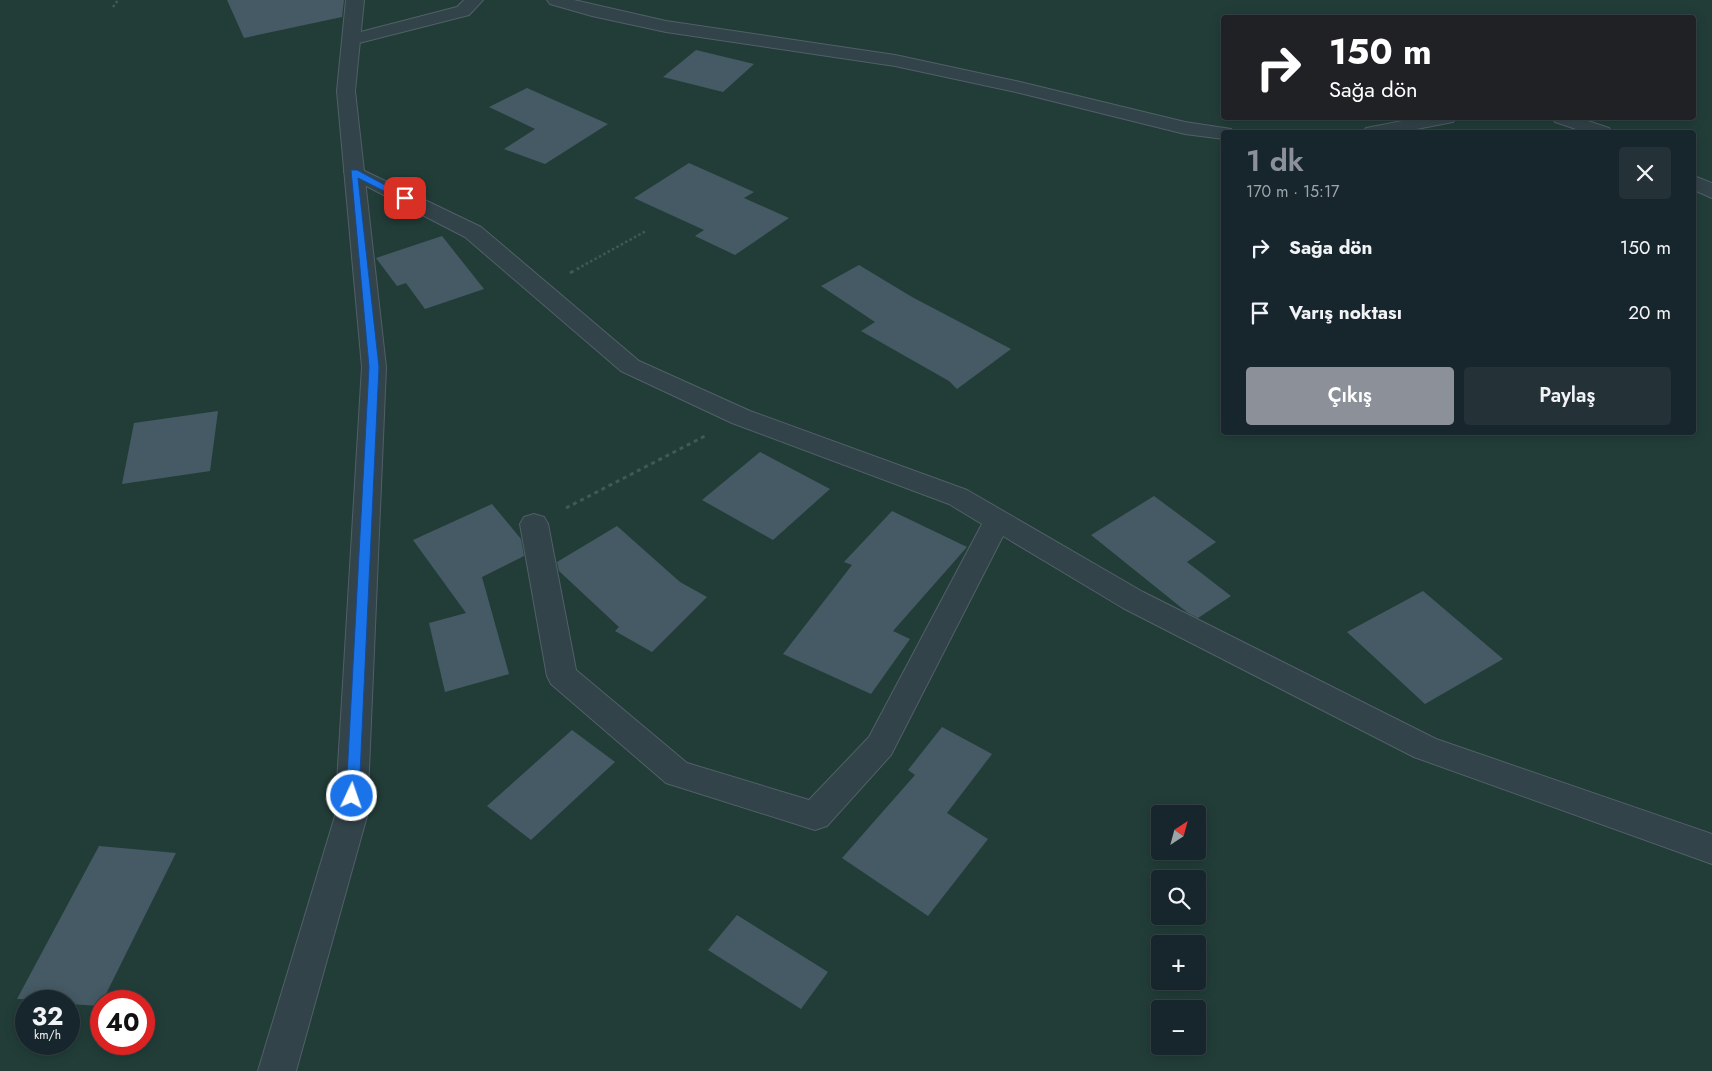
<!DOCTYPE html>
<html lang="tr">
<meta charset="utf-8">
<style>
:root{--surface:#17262c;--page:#243238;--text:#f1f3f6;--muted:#9ea5a9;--line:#364348;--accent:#8c9099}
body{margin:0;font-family:Jost,sans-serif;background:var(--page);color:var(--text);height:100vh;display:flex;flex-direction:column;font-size:19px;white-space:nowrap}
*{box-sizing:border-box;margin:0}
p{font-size:16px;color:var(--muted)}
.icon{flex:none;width:28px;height:28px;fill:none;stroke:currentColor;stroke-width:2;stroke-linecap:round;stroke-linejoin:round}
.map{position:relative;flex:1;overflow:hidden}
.side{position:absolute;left:1221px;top:130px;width:475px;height:305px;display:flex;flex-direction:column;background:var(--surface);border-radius:5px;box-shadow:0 2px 12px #0003,0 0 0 1px var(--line)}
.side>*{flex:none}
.top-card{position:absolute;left:1221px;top:15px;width:475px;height:105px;border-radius:5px;box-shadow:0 2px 12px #0003,0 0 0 1px var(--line);background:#202124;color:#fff;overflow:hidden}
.needle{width:32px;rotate:36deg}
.tools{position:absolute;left:1151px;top:805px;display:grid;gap:10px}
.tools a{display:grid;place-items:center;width:55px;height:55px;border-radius:5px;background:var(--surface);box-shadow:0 2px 12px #0003,0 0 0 1px var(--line);font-size:25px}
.speed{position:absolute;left:15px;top:990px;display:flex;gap:10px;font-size:25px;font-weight:700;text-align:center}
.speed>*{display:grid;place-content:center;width:65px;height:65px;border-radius:50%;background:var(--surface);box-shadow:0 2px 12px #0003,0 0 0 1px var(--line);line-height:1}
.speed small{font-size:12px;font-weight:400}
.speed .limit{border:8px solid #d22;background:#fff;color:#111}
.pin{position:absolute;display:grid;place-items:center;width:42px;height:42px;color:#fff;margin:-21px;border-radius:10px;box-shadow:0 2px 8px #0006}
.me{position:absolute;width:55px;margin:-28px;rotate:3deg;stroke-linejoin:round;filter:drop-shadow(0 0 4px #0008)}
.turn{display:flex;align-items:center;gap:18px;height:105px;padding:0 25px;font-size:22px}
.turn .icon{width:65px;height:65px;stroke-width:2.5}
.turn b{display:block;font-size:35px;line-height:42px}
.round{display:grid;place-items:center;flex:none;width:52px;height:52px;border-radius:5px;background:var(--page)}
.summary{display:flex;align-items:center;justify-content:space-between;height:85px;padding:0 25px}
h1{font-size:30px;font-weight:600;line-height:38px;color:var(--accent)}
.action{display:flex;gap:10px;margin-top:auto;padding:10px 25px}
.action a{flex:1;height:58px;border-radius:5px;background:var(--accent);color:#fff;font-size:20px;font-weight:600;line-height:58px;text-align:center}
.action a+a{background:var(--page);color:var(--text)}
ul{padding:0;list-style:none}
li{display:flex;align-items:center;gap:15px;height:65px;padding:0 25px}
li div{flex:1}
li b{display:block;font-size:19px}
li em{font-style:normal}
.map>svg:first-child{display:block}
</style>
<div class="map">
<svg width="1712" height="1071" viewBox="0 0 1712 1071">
<rect width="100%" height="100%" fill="#1f323a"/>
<path fill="#223d38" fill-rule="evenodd" d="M0,0H1712V1071H0ZM1224,18H1694V118H1224ZM1224,132H1694V432H1224ZM1160,814H1198V851H1160ZM1160,879H1198V916H1160ZM1160,944H1198V981H1160ZM26,1001H69V1044H26ZM101,1001H144V1044H101ZM1160,1009H1198V1046H1160Z"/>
<g fill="#455a64">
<polygon points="227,0 344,0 342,17 244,38"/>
<polygon points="696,50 754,64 723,92 663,77"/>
<polygon points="527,88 608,124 545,164 504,149 535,129 489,107"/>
<polygon points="689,163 754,192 744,198 789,218 735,255 695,236 704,230 634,198"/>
<polygon points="442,236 484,289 425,309 406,283 397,286 376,258"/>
<polygon points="859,265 912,297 1011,349 957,389 949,381 861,331 875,322 821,286"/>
<polygon points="218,411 210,471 122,484 134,423"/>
<polygon points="760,452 830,489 773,540 702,500"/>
<polygon points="1154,496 1216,542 1187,562 1231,596 1198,618 1188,613 1091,535"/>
<polygon points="492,504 521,539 524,556 482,577 509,674 445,692 429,623 466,613 413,540"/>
<polygon points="892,511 967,547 893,631 910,639 871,694 783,654 852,565 844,562"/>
<polygon points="617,526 680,582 707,597 652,652 615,631 619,627 559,571 557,562"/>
<polygon points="1423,591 1503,659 1425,704 1347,632"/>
<polygon points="942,727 992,754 947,813 988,839 928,916 842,858 915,775 908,770"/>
<polygon points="572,730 615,762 531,840 487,806"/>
<polygon points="99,846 176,853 100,1006 69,1004 69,1001 17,999"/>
<polygon points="737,915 828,972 801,1009 708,950"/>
</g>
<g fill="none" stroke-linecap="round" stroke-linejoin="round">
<g stroke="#516068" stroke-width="2">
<g id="minor">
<polygon points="464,0 483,0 469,15 351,45 345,44 342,40 345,36 457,7"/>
<polygon points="547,0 574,0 666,21 895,55 1020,82 1185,122 1231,129 1234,132 1224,132 1224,139 1185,134 1020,93 895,66 666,32 592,16 550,4"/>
<polygon points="1418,118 1456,118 1453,122 1401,132 1363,132 1366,128"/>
<polygon points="1552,118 1579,118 1609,128 1612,132 1585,132 1555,122"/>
<polygon points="354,166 481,227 639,361 750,411 967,490 1143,592 1436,739 1712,834 1712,864 1414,757 1123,608 1003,536 891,755 827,826 815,830 666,783 551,684 547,676 520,524 524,517 534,514 544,517 548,524 576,670 687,763 809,800 869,737 982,524 949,504 732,423 621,371 465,237 347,176 344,172 347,168"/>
<polygon points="1694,176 1712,183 1712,198 1694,190"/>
</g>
</g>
<g stroke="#516068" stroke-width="2">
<polygon id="tertiary" points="346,0 364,0 355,91 386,367 367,816 296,1071 258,1071 335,816 362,367 337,91"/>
</g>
<g stroke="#415956" stroke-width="2.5" stroke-dasharray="2.5 2.5" stroke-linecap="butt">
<polyline points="113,7 118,0"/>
<polyline points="577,269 646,231"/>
</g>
<g stroke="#415956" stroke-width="3" stroke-dasharray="4 4" stroke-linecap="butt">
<polyline points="570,273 579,268"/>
<polyline points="566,508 705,436"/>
</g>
<use href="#minor" fill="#33434a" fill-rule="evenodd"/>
<use href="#tertiary" fill="#33434a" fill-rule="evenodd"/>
</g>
<polygon fill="#1a73e8" stroke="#114b97" points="351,170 357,170 409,198 402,200 358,178 379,367 359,796 357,800 348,800 346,796 369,367"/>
</svg>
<div class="tools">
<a><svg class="needle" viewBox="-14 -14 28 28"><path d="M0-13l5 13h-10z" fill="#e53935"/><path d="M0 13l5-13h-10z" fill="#9ea5a9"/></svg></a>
<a><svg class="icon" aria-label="search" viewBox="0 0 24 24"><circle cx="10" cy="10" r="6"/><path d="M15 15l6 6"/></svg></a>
<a>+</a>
<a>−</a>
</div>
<div class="speed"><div>32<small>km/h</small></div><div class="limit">40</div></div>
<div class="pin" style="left:405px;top:198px;background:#d93025"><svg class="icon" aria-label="arrive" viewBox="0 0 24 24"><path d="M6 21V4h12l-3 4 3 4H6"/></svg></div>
<svg class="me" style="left:352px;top:796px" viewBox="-20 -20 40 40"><circle r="17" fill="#1a73e8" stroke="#fff" stroke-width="3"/><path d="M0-11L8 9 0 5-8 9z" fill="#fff"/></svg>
<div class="top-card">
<div class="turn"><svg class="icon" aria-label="right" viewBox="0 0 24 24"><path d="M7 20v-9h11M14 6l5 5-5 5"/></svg><div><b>150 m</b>Sağa dön</div></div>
</div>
<section class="side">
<div class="summary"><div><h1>1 dk</h1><p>170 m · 15:17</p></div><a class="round"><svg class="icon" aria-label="close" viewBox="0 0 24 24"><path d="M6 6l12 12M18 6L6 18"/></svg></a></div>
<ul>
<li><svg class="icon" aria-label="right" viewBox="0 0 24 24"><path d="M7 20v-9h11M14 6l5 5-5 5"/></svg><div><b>Sağa dön</b></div><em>150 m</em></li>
<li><svg class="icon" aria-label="arrive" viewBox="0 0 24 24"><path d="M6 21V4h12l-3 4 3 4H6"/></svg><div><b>Varış noktası</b></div><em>20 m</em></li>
</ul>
<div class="action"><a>Çıkış</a><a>Paylaş</a></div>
</section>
</div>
